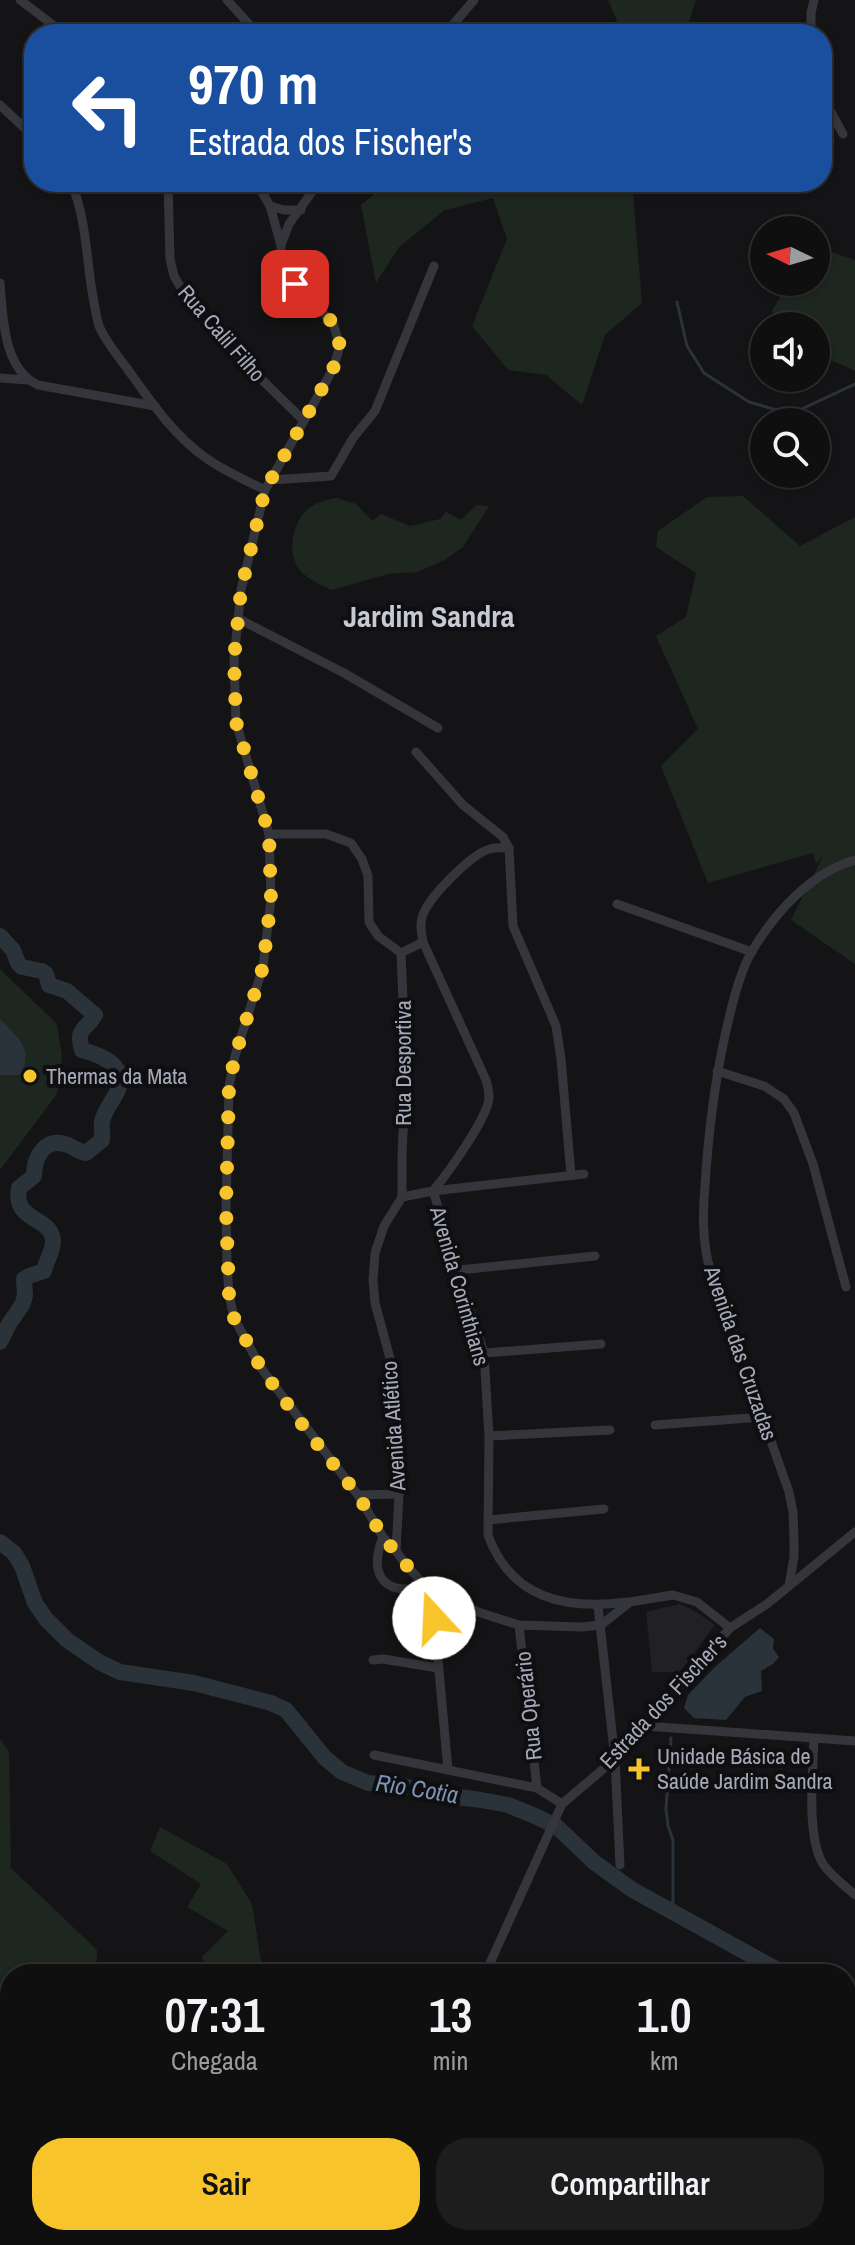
<!DOCTYPE html>
<html lang="pt">
<meta charset="utf-8">
<style>
:root{--surface:#0f0f10;--page:#1d1d1e;--text:#f1f3f6;--muted:#9b9c9f;--line:#2f2f30;--accent:#f8c42b}
body{margin:0;font-family:"Archivo Narrow",sans-serif;background:var(--page);color:var(--text);height:100vh;display:flex;flex-direction:column;font-size:30px;white-space:nowrap}
*{box-sizing:border-box;margin:0}
p{font-size:26px;color:var(--muted)}
.icon{flex:none;width:44px;height:44px;fill:none;stroke:currentColor;stroke-width:2;stroke-linecap:round;stroke-linejoin:round}
.map{position:relative;flex:1;overflow:hidden}
.side{position:absolute;left:0px;top:1964px;width:856px;height:282px;display:flex;flex-direction:column;background:var(--surface);border-radius:32px 32px 0 0;box-shadow:0 2px 6px #0004,0 0 0 2px var(--line)}
.side>*{flex:none}
.hud{position:absolute;left:24px;top:24px;width:808px;height:168px;border-radius:32px;box-shadow:0 2px 6px #0004,0 0 0 2px var(--line);background:#1a4fa0;color:#fff;overflow:hidden}
.needle{width:52px;rotate:275deg}
.fabs{position:absolute;left:750px;top:216px;display:grid;gap:16px}
.fabs a{display:grid;place-items:center;width:80px;height:80px;border-radius:50%;background:var(--surface);box-shadow:0 2px 6px #0004,0 0 0 2px var(--line);font-size:40px}
.pin{position:absolute;display:grid;place-items:center;width:68px;height:68px;color:#fff;margin:-34px;border-radius:16px;box-shadow:0 4px 12px #0006}
.me{position:absolute;width:88px;margin:-44px;rotate:340deg;stroke-linejoin:round;filter:drop-shadow(0 0 6px #0008)}
.turn{display:flex;align-items:center;gap:28px;height:168px;padding:0 32px;font-size:36px}
.turn .icon{width:104px;height:104px;stroke-width:2.5}
.turn b{display:block;font-size:56px;line-height:68px}
.eta{display:flex;justify-content:space-evenly;align-items:center;height:136px;text-align:center}
.eta b{font-size:48px;font-weight:600;line-height:56px}
.cta{display:flex;gap:16px;margin-top:auto;padding:16px 32px}
.cta a{flex:1;height:92px;border-radius:32px;background:var(--accent);color:#111;font-size:32px;font-weight:600;line-height:92px;text-align:center}
.cta a+a{background:var(--page);color:var(--text)}
.map>svg:first-child{display:block}
</style>
<div class="map">
<svg width="855" height="2245" viewBox="0 0 855 2245">
<rect width="100%" height="100%" fill="#141416"/>
<polygon fill="#212023" points="680,1604 693,1610 715,1625 680,1672 652,1672 646,1612"/>
<g fill="#1e2620">
<polygon points="608,0 696,0 685,34 619,34 621,30"/>
<polygon points="404,182 532,182 542,185 544,182 632,182 642,303 605,335 582,405 546,375 508,370 472,326 507,239 493,198 445,210 399,247 376,283 361,205 382,187"/>
<polygon points="831,252 855,260 855,371 816,353 816,326 782,326 772,311 789,282 816,282 816,258"/>
<polygon points="743,496 800,546 855,517 855,964 791,920 823,856 816,864 813,853 708,883 661,766 698,729 656,636 686,617 696,573 656,547 658,531 707,497"/>
<path d="M337,498L356,504L372,521L381,514L410,526L440,519L446,512L461,520L476,505L489,506L463,547L443,561L417,572L388,574L332,590C319,584 303,578 296,564C288,549 294,521 307,510C316,502 326,500 337,498Z"/>
<polygon points="0,969 57,1024 62,1057 57,1094 0,1170"/>
<polygon points="0,1739 9,1752 11,1868 97,1950 96,1974 10,1974 10,1986 0,1986"/>
<polygon points="160,1827 227,1864 252,1904 263,1974 211,1974 202,1957 228,1931 187,1907 201,1884 150,1851"/>
<polygon points="846,2173 855,2175 855,2245 571,2245 578,2242 578,2236 846,2236"/>
<polygon points="346,2236 455,2236 458,2245 349,2245"/>
</g>
<g fill="#2a323a">
<path d="M0,1019C17,1037 35,1049 20,1075H0Z"/>
<polygon points="760,1628 774,1639 773,1649 779,1657 773,1664 761,1671 762,1691 745,1697 726,1720 694,1718 684,1708 688,1695 716,1666"/>
</g>
<g fill="none" stroke-linecap="round" stroke-linejoin="round">
<g stroke="#2a323a" stroke-width="3">
<polyline points="677,302 687,346 704,373 749,402 791,414 855,384"/>
<polyline points="668,1909 673,1905 673,1840 668,1826 666,1809 671,1738"/>
</g>
<g stroke="#2a323a" stroke-width="16">
<path d="M0,936L13,950L18,963L22,967L42,971L46,974L49,985L67,991L95,1015C87,1030 75,1027 82,1050C103,1056 128,1065 117,1092C112,1102 105,1110 102,1121C101,1127 103,1133 102,1140L86,1153C78,1152 75,1148 68,1145C45,1136 34,1157 34,1176L19,1188C12,1222 51,1216 53,1240C54,1249 46,1261 44,1271L29,1276L24,1279L25,1296L22,1305L9,1324L0,1342"/>
<polyline points="0,1542 14,1553 22,1566 35,1603 46,1619 67,1640 99,1662 120,1672 194,1683 271,1703 286,1710 325,1758 342,1772 368,1783 398,1785 450,1796 481,1800 508,1805 535,1816 556,1826 594,1862 631,1889 785,1974"/>
<polyline points="846,2007 855,2011"/>
<polyline points="28,2236 31,2245"/>
</g>
<g stroke="#35363b" stroke-width="9">
<polyline points="20,0 65,34"/>
<polyline points="227,0 258,34"/>
<polyline points="445,34 474,0"/>
<polyline points="811,34 811,13 814,0"/>
<polyline points="822,96 843,134"/>
<polyline points="0,105 34,137"/>
<path d="M71,182C88,222 86,266 95,308C96,313 97,320 99,326C105,340 116,354 126,367C149,399 173,435 206,458C224,471 245,480 265,490"/>
<polyline points="168,182 170,259 174,276 184,293 249,367 304,421"/>
<polyline points="256,182 270,206"/>
<polyline points="319,182 289,224 281,245 281,260 285,271 295,284 333,323 340,346 333,369 265,490 241,590 234,659 236,722 269,834 271,899 263,967 235,1056 229,1086 226,1208 227,1264 229,1294 234,1318 261,1368 358,1495 383,1537 396,1551 406,1565 432,1593 481,1613 519,1625 581,1627 601,1625 630,1602 673,1595 697,1602 730,1628 615,1759 562,1804 485,1974"/>
<polyline points="281,245 270,206 284,210 301,210"/>
<path d="M0,283C3,317 3,369 38,385L155,406"/>
<polyline points="0,378 28,380"/>
<polyline points="271,480 331,476 353,438 375,411 434,266"/>
<polyline points="239,619 344,673 438,728"/>
<polyline points="416,752 463,805 503,837 509,848 513,926 556,1026 561,1059 571,1175"/>
<polyline points="269,834 326,834 351,843 362,859 368,876 369,922 378,936 401,953"/>
<path d="M509,848C503,848 496,847 490,849C471,854 434,893 425,910C419,921 421,931 423,942L486,1080C488,1086 489,1092 489,1099C486,1120 448,1173 433,1191L484,1353L489,1436L488,1535C511,1599 566,1610 627,1602"/>
<polyline points="617,904 752,952"/>
<polyline points="717,1071 764,1086 784,1099 794,1113 813,1164 846,1287"/>
<polyline points="402,1197 402,1155 406,1069 401,953 423,942"/>
<polyline points="459,1270 595,1256"/>
<polyline points="484,1353 601,1344"/>
<polyline points="655,1425 763,1417"/>
<polyline points="489,1436 610,1430"/>
<polyline points="358,1495 399,1494"/>
<polyline points="488,1520 604,1509"/>
<path d="M383,1537C368,1575 384,1597 425,1586"/>
<polyline points="396,1551 399,1494 396,1455 395,1391 391,1362 375,1303 373,1280 375,1253 384,1226 402,1197 433,1191 584,1174"/>
<polyline points="789,1586 855,1532"/>
<polyline points="432,1593 448,1770"/>
<polyline points="598,1606 615,1759 620,1865"/>
<polyline points="519,1625 537,1788"/>
<path d="M730,1628L767,1604L789,1586L794,1557V1539L793,1512L789,1492L708,1262C706,1252 704,1242 704,1232C702,1212 705,1191 706,1171C710,1118 717,1066 730,1014C735,993 741,970 752,951C775,913 811,872 855,860"/>
<polyline points="373,1660 383,1659 438,1668"/>
<polyline points="645,1726 855,1741"/>
<path d="M814,1739C813,1771 806,1836 823,1864C831,1876 844,1885 855,1895"/>
<polyline points="374,1755 537,1788 562,1804"/>
<polyline points="0,2057 10,2063"/>
<polyline points="846,2168 855,2170"/>
<polyline points="233,2236 236,2245"/>
</g>
</g>
<g fill="none" stroke-linecap="round" stroke-linejoin="round">
<polyline stroke="#f8c42b" stroke-width="14" stroke-dasharray="0 25.2" points="295,284 333,323 340,346 333,369 265,490 241,590 234,659 236,722 269,834 271,899 263,967 235,1056 229,1086 226,1208 229,1294 234,1318 261,1368 307,1431 358,1495 383,1537 419,1580 432,1593 434,1618"/>
</g>
<g fill="#f8c42b" stroke="#0f0f11" stroke-width="3">
<circle cx="30" cy="1076" r="8"/>
<path d="M635 1757h8v8h8v8h-8v8h-8v-8h-8v-8h8z"/>
</g>
<g text-anchor="middle" stroke-width="8" stroke-linejoin="round" paint-order="stroke">
<g font-size="22" fill="#a6a9b7" stroke="#0f0f11">
<text transform="translate(222 333) rotate(49)" y="8">Rua Calil Filho</text>
<text transform="translate(403 1063) rotate(-90)" y="8">Rua Desportiva</text>
<text transform="translate(460 1286) rotate(74)" y="8">Avenida Corinthians</text>
<text transform="translate(741 1353) rotate(71)" y="8">Avenida das Cruzadas</text>
<text transform="translate(393 1426) rotate(-94)" y="8">Avenida Atlético</text>
<text transform="translate(663 1701) rotate(-47)" y="8">Estrada dos Fischer's</text>
<text transform="translate(528 1706) rotate(-96)" y="8">Rua Operário</text>
</g>
<g font-size="22" fill="#a6a9b7" stroke="#0f0f11" text-anchor="start">
<text x="46" y="1084">Thermas da Mata</text>
<text x="657" y="1764">Unidade Básica de<tspan x="657" dy="25">Saúde Jardim Sandra</tspan></text>
</g>
<g font-size="24" font-style="italic" fill="#7b94b3" stroke="#0f0f11">
<text transform="translate(417 1789) rotate(9)" y="8">Rio Cotia</text>
</g>
<g font-size="30" font-weight="bold" fill="#c7c9d3" stroke="#0f0f11">
<text x="429" y="627">Jardim Sandra</text>
</g>
</g>
</svg>
<div class="fabs">
<a><svg class="needle" viewBox="-14 -14 28 28"><path d="M0-13l5 13h-10z" fill="#e53935"/><path d="M0 13l5-13h-10z" fill="#9b9c9f"/></svg></a>
<a><svg class="icon" aria-label="sound" viewBox="0 0 24 24"><path d="M4 9h4l5-4v14l-5-4H4zM17 9q2 3 0 6"/></svg></a>
<a><svg class="icon" aria-label="search" viewBox="0 0 24 24"><circle cx="10" cy="10" r="6"/><path d="M15 15l6 6"/></svg></a>
</div>
<div class="pin" style="left:295px;top:284px;background:#d93025"><svg class="icon" aria-label="arrive" viewBox="0 0 24 24"><path d="M6 21V4h12l-3 4 3 4H6"/></svg></div>
<svg class="me" style="left:434px;top:1618px" viewBox="-20 -20 40 40"><circle r="19" fill="#fff"/><path d="M0-13L10 11 0 6-10 11z" fill="#f8c42b"/></svg>
<div class="hud">
<div class="turn"><svg class="icon" aria-label="left" viewBox="0 0 24 24"><path d="M17 20v-9H6M10 6l-5 5 5 5"/></svg><div><b>970 m</b>Estrada dos Fischer's</div></div>
</div>
<section class="side">
<div class="eta">
<div><b>07:31</b><p>Chegada</p></div>
<div><b>13</b><p>min</p></div>
<div><b>1.0</b><p>km</p></div>
</div>
<div class="cta"><a>Sair</a><a>Compartilhar</a></div>
</section>
</div>
